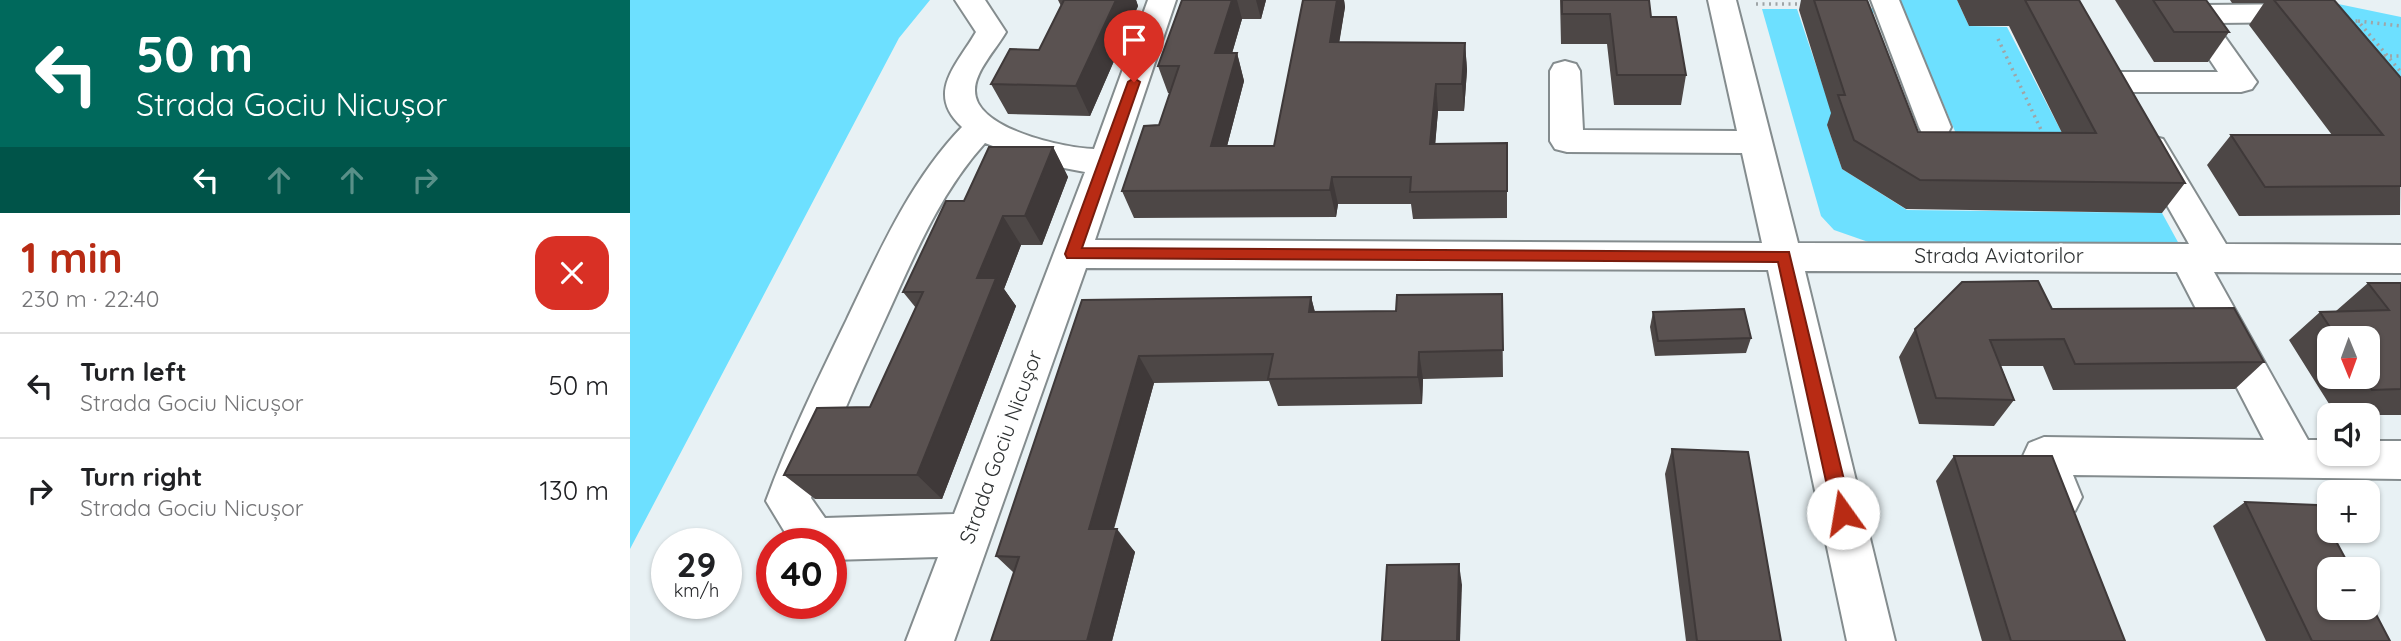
<!DOCTYPE html>
<meta charset="utf-8">
<style>
:root{--surface:#fff;--page:#f6f6f6;--text:#202124;--muted:#757577;--line:#e0e0e0;--accent:#b82b14}
body{margin:0;font-family:Quicksand,sans-serif;background:var(--page);color:var(--text);height:100vh;display:flex;flex-direction:column;font-size:26px;white-space:nowrap}
*{box-sizing:border-box;margin:0}
p{font-size:23px;color:var(--muted)}
.icon{flex:none;width:38px;height:38px;fill:none;stroke:currentColor;stroke-width:2;stroke-linecap:round;stroke-linejoin:round}
.map{position:relative;flex:1;overflow:hidden}
.sheet{display:flex;flex-direction:column;background:var(--surface);width:630px}
.sheet>*{flex:none}
.guide{background:#00695c;color:#fff;overflow:hidden}
.needle{width:46px;rotate:179deg}
.buttons{position:absolute;left:1687px;top:326px;display:grid;gap:14px}
.buttons a{display:grid;place-items:center;width:63px;height:63px;border-radius:14px;background:var(--surface);box-shadow:0 2px 5px #0004;font-size:35px}
.speed{position:absolute;left:21px;top:528px;display:flex;gap:14px;font-size:35px;font-weight:700;text-align:center}
.speed>*{display:grid;place-content:center;width:91px;height:91px;border-radius:50%;background:var(--surface);box-shadow:0 2px 5px #0004;line-height:1}
.speed small{font-size:18px;font-weight:400}
.speed .limit{border:10px solid #d22;background:#fff;color:#111}
.pin{position:absolute;display:grid;place-items:center;width:60px;height:60px;color:#fff;margin:-72px -30px;border-radius:50% 50% 50% 0;rotate:-45deg;box-shadow:0 0 7px #0007}
.pin .icon{rotate:45deg}
.me{position:absolute;width:77px;margin:-38px;rotate:347deg;stroke-linejoin:round;filter:drop-shadow(0 0 5px #0008)}
.turn{display:flex;align-items:center;gap:24px;height:147px;padding:0 21px;font-size:32px}
.turn .icon{width:91px;height:91px;stroke-width:2.5}
.turn b{display:block;font-size:49px;line-height:60px}
.lanes{display:flex;align-items:center;height:66px;padding:0 21px;background:#0003;justify-content:center;gap:35px;direction:ltr}
.lanes .off{opacity:.35}
.round{display:grid;place-items:center;flex:none;width:74px;height:74px;border-radius:21px;background:var(--page)}
.summary{display:flex;align-items:center;justify-content:space-between;height:119px;padding:0 21px}
h1{font-size:42px;font-weight:800;line-height:52px;color:var(--accent)}
ul{padding:0;list-style:none}
li{display:flex;align-items:center;gap:21px;height:105px;padding:0 21px;border-top:2px solid var(--line)}
li div{flex:1}
li b{display:block;font-size:26px}
li em{font-style:normal}
main{display:flex;flex:1;min-height:0}
.map>svg:first-child{display:block}
</style>
<main>
<section class="sheet">
<div class="guide">
<div class="turn"><svg class="icon" aria-label="left" viewBox="0 0 24 24"><path d="M17 20v-9H6M10 6l-5 5 5 5"/></svg><div><b>50 m</b>Strada Gociu Nicușor</div></div>
<div class="lanes"><svg class="icon" aria-label="left" viewBox="0 0 24 24"><path d="M17 20v-9H6M10 6l-5 5 5 5"/></svg><svg class="icon off" aria-label="ahead" viewBox="0 0 24 24"><path d="M12 20V5M6 11l6-6 6 6"/></svg><svg class="icon off" aria-label="ahead" viewBox="0 0 24 24"><path d="M12 20V5M6 11l6-6 6 6"/></svg><svg class="icon off" aria-label="right" viewBox="0 0 24 24"><path d="M7 20v-9h11M14 6l5 5-5 5"/></svg></div>
</div>
<div class="summary"><div><h1>1 min</h1><p>230 m · 22:40</p></div><a class="round" style="background:#d93025;color:#fff"><svg class="icon" aria-label="close" viewBox="0 0 24 24"><path d="M6 6l12 12M18 6L6 18"/></svg></a></div>
<ul>
<li><svg class="icon" aria-label="left" viewBox="0 0 24 24"><path d="M17 20v-9H6M10 6l-5 5 5 5"/></svg><div><b>Turn left</b><p>Strada Gociu Nicușor</p></div><em>50 m</em></li>
<li><svg class="icon" aria-label="right" viewBox="0 0 24 24"><path d="M7 20v-9h11M14 6l5 5-5 5"/></svg><div><b>Turn right</b><p>Strada Gociu Nicușor</p></div><em>130 m</em></li>
</ul>
</section>
<div class="map">
<svg width="1771" height="641" viewBox="0 0 1771 641">
<rect width="100%" height="100%" fill="#e8f1f4"/>
<g fill="#6de0ff">
<polygon points="0,0 300,0 269,38 0,549"/>
<polygon points="1269,0 1327,0 1339,26 1377,27 1432,133 1489,133 1272,162 1259,125 1197,125 1212,169 1277,210 1532,213 1549,244 1247,245 1204,230 1191,216 1132,9 1167,9 1200,107 1219,9 1247,8 1237,22 1280,138 1327,136"/>
<polygon points="1689,0 1771,17 1771,98"/>
</g>
<g fill="none" stroke-linecap="round" stroke-linejoin="round">
<g stroke="#848c8e" stroke-width="4">
<g id="minor">
<path d="M325,0H355L376,32C367,48 345,71 345,90C344,129 434,148 464,149L518,0H546L465,240L1132,243L1112,153L937,152L925,149L920,141V71L924,64L935,61L946,64L950,71L953,130L1107,131L1078,0H1106L1168,243L1559,244L1504,147L1509,139L1521,136L1533,139L1596,244L1771,245V273L1584,272L1678,440H1699V453H1738V441H1771V479L1443,475L1452,497L1445,511L1430,517L1415,511L1393,456L1399,443L1414,437L1634,440L1547,272L1175,271L1265,641H1217L1138,270L456,268L324,641H276L308,557L201,560V544H162L136,501C159,438 188,379 217,319C249,252 280,181 332,127C295,93 327,65 346,32ZM355,143L408,163L455,172L324,514L195,518L181,498C201,438 227,381 253,324C282,261 308,195 355,143Z"/>
<polygon points="1241,0 1269,0 1321,127 1317,135 1305,138 1293,135 1289,127"/>
<polygon points="1540,0 1569,0 1572,5 1681,4 1691,7 1696,13 1691,19 1681,22 1585,23 1627,82 1622,89 1611,92 1484,92 1473,89 1468,82 1473,75 1484,72 1588,72"/>
</g>
</g>
<g stroke="#9fa5a7" stroke-width="3.5" stroke-dasharray="2 4.5" stroke-linecap="butt">
<polyline points="1126,4 1176,4"/>
<polyline points="1719,21 1728,21 1771,72"/>
<polyline points="1728,21 1771,26"/>
<polyline points="1368,39 1414,136"/>
<polyline points="1747,56 1771,56"/>
</g>
<use href="#minor" fill="#fff" fill-rule="evenodd"/>
</g>
<g fill="#4d4746" fill-rule="evenodd">
<polygon points="428,0 506,0 508,6 460,116 378,114 361,84 409,50 431,6"/>
<polygon points="552,0 636,0 631,19 612,19 602,53 607,53 614,81 597,146 644,146 673,0 714,0 715,7 709,42 835,43 837,70 834,111 808,111 805,144 877,143 877,218 783,219 781,204 708,204 706,217 504,218 492,191 529,125 540,93 538,93 528,66"/>
<polygon points="930,0 1019,0 1021,17 1056,75 1051,105 984,105 977,44 931,44"/>
<polygon points="1171,0 1237,0 1288,132 1432,133 1379,26 1339,26 1327,0 1449,0 1555,183 1532,213 1276,209 1212,169 1197,125 1201,113 1169,10"/>
<polygon points="1485,0 1576,0 1599,32 1578,62 1524,62"/>
<polygon points="1600,0 1704,0 1771,78 1770,215 1609,216 1577,165 1601,135 1702,135 1619,25 1634,3 1602,3"/>
<polygon points="423,147 438,177 412,245 391,245 374,289 386,306 312,499 185,499 154,475 240,407 286,308 273,292 334,201"/>
<path d="M1738,283H1771V415H1706L1659,340L1690,312H1707L1706,311ZM1699,338H1738V376H1699Z"/>
<polygon points="872,294 873,377 793,379 792,404 648,406 639,381 524,383 484,529 505,552 482,641 361,641 384,573 366,556 452,300 681,297 685,312 766,311"/>
<polygon points="1422,309 1634,362 1605,389 1423,390 1413,366 1371,366 1384,400 1364,426 1289,424 1269,357 1285,329"/>
<polygon points="1023,312 1121,338 1116,353 1025,356 1020,327"/>
<polygon points="1042,449 1151,641 1056,641 1035,474"/>
<polygon points="1324,456 1495,641 1352,641 1306,481"/>
<polygon points="1615,502 1760,641 1636,641 1583,526"/>
</g>
<g fill="#3f3939">
<polygon points="486,0 506,0 508,6 460,116 446,86"/>
<polygon points="602,0 607,0 612,19 594,81 585,53"/>
<polygon points="626,0 636,0 631,19"/>
<polygon points="707,0 714,0 715,7 705,69 700,42"/>
<polygon points="835,43 837,70 834,111 832,84"/>
<polygon points="607,53 614,81 590,173 581,146"/>
<polygon points="806,84 808,111 803,171 800,144"/>
<polygon points="423,147 438,177 412,245 395,216"/>
<polygon points="702,177 708,204 706,217 700,190"/>
<polygon points="373,216 391,245 374,289 386,306 312,499 287,475 347,278"/>
<polygon points="681,297 688,325 679,312"/>
<polygon points="789,352 793,379 792,404 788,377"/>
<polygon points="509,356 524,383 477,552 459,529"/>
<polygon points="487,529 505,552 482,641 457,641"/>
<polygon points="829,564 832,585 830,641 827,641"/>
</g>
<g fill="#5a5251" stroke="#3f3939" stroke-width="2">
<polygon points="434,0 486,0 446,86 361,84 380,49 409,50"/>
<polygon points="552,0 602,0 585,53 607,53 581,146 644,146 673,0 707,0 700,42 835,43 832,84 806,84 800,144 877,143 877,191 780,192 781,177 702,177 700,190 492,191 514,126 529,125 549,66 528,66"/>
<polygon points="932,0 1019,0 1021,17 1046,17 1056,75 987,75 980,14 932,14"/>
<polygon points="1184,0 1237,0 1288,132 1466,133 1395,0 1449,0 1555,183 1290,180 1224,140 1208,95 1215,95"/>
<polygon points="1523,0 1576,0 1599,32 1544,32"/>
<polygon points="1644,0 1704,0 1771,78 1771,186 1635,187 1601,135 1753,135"/>
<polygon points="359,147 423,147 395,216 373,216 347,278 366,278 287,475 154,475 187,408 240,407 293,292 273,292 316,201 334,201"/>
<polygon points="1408,281 1422,309 1604,308 1634,362 1445,364 1434,339 1360,340 1384,400 1306,398 1285,329 1332,282"/>
<polygon points="1738,283 1771,283 1771,389 1742,390 1732,376 1738,376 1738,338 1707,338 1690,312 1759,310"/>
<polygon points="872,294 873,350 789,352 788,377 638,379 643,354 509,356 459,529 487,529 457,641 361,641 389,557 366,556 452,300 681,297 679,312 766,311 767,295"/>
<polygon points="1114,309 1121,338 1028,341 1023,312"/>
<polygon points="1042,449 1118,452 1151,641 1067,641"/>
<polygon points="1324,456 1422,456 1495,641 1381,641"/>
<polygon points="1615,502 1687,505 1699,528 1699,530 1700,530 1721,569 1699,569 1699,607 1738,607 1738,599 1760,641 1682,641"/>
<polygon points="829,564 827,641 752,641 757,565"/>
</g>
<polygon fill="#b82b14" stroke="#781c0d" stroke-width="2" points="504,78 510,82 452,248 1159,252 1222,513 1219,519 1213,522 1206,519 1203,513 1148,262 437,258 435,254 498,82"/>
<g text-anchor="middle" stroke-width="7" stroke-linejoin="round" paint-order="stroke">
<g font-size="21" fill="#2e3132" stroke="#fff">
<text x="1369" y="263">Strada Aviatorilor</text>
<text transform="translate(371 447) rotate(-70)" y="7">Strada Gociu Nicușor</text>
</g>
</g>
</svg>
<div class="buttons">
<a><svg class="needle" viewBox="-14 -14 28 28"><path d="M0-13l5 13h-10z" fill="#e53935"/><path d="M0 13l5-13h-10z" fill="#757577"/></svg></a>
<a><svg class="icon" aria-label="sound" viewBox="0 0 24 24"><path d="M4 9h4l5-4v14l-5-4H4zM17 9q2 3 0 6"/></svg></a>
<a>+</a>
<a>−</a>
</div>
<div class="speed"><div>29<small>km/h</small></div><div class="limit">40</div></div>
<div class="pin" style="left:504px;top:82px;background:#d93025"><svg class="icon" aria-label="arrive" viewBox="0 0 24 24"><path d="M6 21V4h12l-3 4 3 4H6"/></svg></div>
<svg class="me" style="left:1213px;top:513px" viewBox="-20 -20 40 40"><circle r="19" fill="#fff"/><path d="M0-13L10 11 0 6-10 11z" fill="#b82b14"/></svg>
</div>
</main>
